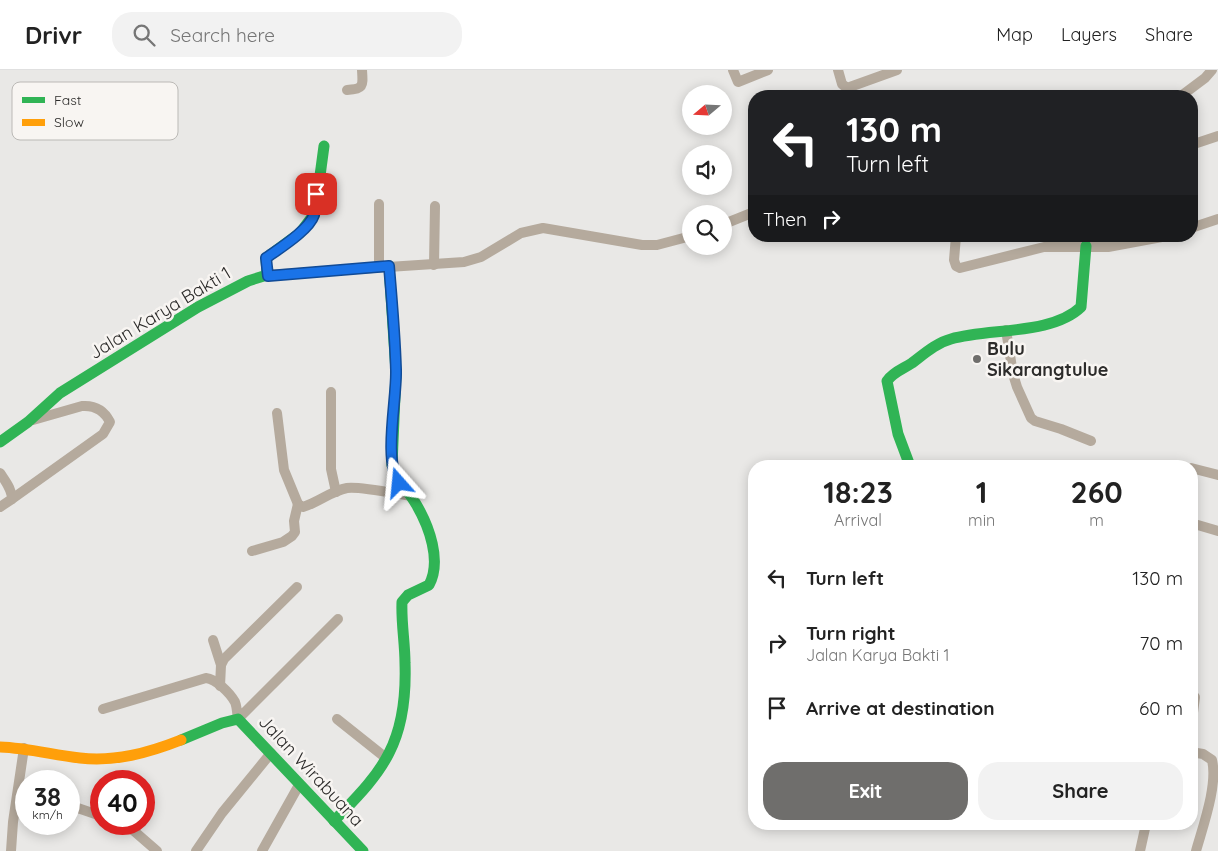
<!DOCTYPE html>
<style>
:root{--surface:#fff;--page:#f2f2f2;--text:#222;--muted:#767676;--line:#e0e0e0;--accent:#6f6e6c}
body{margin:0;font-family:Quicksand,sans-serif;background:var(--page);color:var(--text);height:100vh;display:flex;flex-direction:column;font-size:19px;white-space:nowrap}
*{box-sizing:border-box;margin:0}
p{font-size:16px;color:var(--muted)}
.icon{flex:none;width:28px;height:28px;fill:none;stroke:currentColor;stroke-width:2;stroke-linecap:round;stroke-linejoin:round}
.map{position:relative;flex:1;overflow:hidden}
.sheet{position:absolute;left:748px;top:390px;width:450px;height:370px;display:flex;flex-direction:column;background:var(--surface);border-radius:20px;box-shadow:0 2px 12px #0003}
.sheet>*{flex:none}
.guide{position:absolute;left:748px;top:20px;width:450px;height:152px;border-radius:20px;box-shadow:0 2px 12px #0003;background:#202124;color:#fff;overflow:hidden}
.needle{width:32px;rotate:251deg}
.fabs{position:absolute;left:682px;top:15px;display:grid;gap:10px}
.fabs a{display:grid;place-items:center;width:50px;height:50px;border-radius:50%;background:var(--surface);box-shadow:0 2px 12px #0003;font-size:25px}
.speed{position:absolute;left:15px;top:700px;display:flex;gap:10px;font-size:25px;font-weight:700;text-align:center}
.speed>*{display:grid;place-content:center;width:65px;height:65px;border-radius:50%;background:var(--surface);box-shadow:0 2px 12px #0003;line-height:1}
.speed small{font-size:12px;font-weight:400}
.speed .limit{border:8px solid #d22;background:#fff;color:#111}
.pin{position:absolute;display:grid;place-items:center;width:42px;height:42px;color:#fff;margin:-21px;border-radius:10px;box-shadow:0 2px 8px #0006}
.me{position:absolute;width:55px;margin:-28px;rotate:342deg;stroke-linejoin:round;filter:drop-shadow(0 0 4px #0008)}
.turn{display:flex;align-items:center;gap:18px;height:105px;padding:0 15px;font-size:22px}
.turn .icon{width:65px;height:65px;stroke-width:2.5}
.turn b{display:block;font-size:35px;line-height:42px}
.then{display:flex;align-items:center;height:48px;padding:0 15px;background:#0003;gap:10px;font-size:19px}
.eta{display:flex;justify-content:space-evenly;align-items:center;height:85px;text-align:center}
.eta b{font-size:30px;font-weight:700;line-height:35px}
.cta{display:flex;gap:10px;margin-top:auto;padding:10px 15px}
.cta a{flex:1;height:58px;border-radius:20px;background:var(--accent);color:#fff;font-size:20px;font-weight:700;line-height:58px;text-align:center}
.cta a+a{background:var(--page);color:var(--text)}
ul{padding:0;list-style:none}
li{display:flex;align-items:center;gap:15px;height:65px;padding:0 15px}
li div{flex:1}
li b{display:block;font-size:19px}
li em{font-style:normal}
header{display:flex;align-items:center;gap:30px;box-sizing:border-box;height:70px;padding:0 25px;background:var(--surface);border-bottom:1px solid var(--line)}
header strong{font-size:24px}
nav{display:flex;gap:28px;margin-inline-start:auto;font-size:18px}
.search{width:350px;height:45px;background:var(--page);display:flex;align-items:center;gap:12px;box-sizing:border-box;padding:0 18px;border-radius:20px;color:var(--muted);font-size:19px}
.map>svg:first-child{display:block}
</style>
<header>
<strong>Drivr</strong>
<div class="search"><svg class="icon" aria-label="search" viewBox="0 0 24 24"><circle cx="10" cy="10" r="6"/><path d="M15 15l6 6"/></svg>Search here</div>
<nav><a>Map</a><a>Layers</a><a>Share</a></nav>
</header>
<div class="map">
<svg width="1218" height="781" viewBox="0 0 1218 781">
<rect width="100%" height="100%" fill="#e9e8e6"/>
<g fill="none" stroke-linecap="round" stroke-linejoin="round">
<g stroke="#b5aa9d" stroke-width="10">
<polyline points="733,0 738,12 768,0"/>
<polyline points="838,0 842,14 847,18 897,0"/>
<path d="M347,20C364,19 363,16 362,0"/>
<polyline points="1181,26 1205,8 1212,0"/>
<polyline points="1191,75 1218,66"/>
<polyline points="379,134 379,197"/>
<polyline points="724,154 754,142"/>
<polyline points="1191,158 1218,149"/>
<polyline points="956,166 954,190 956,196 960,198 1044,177 1108,177 1167,166"/>
<polyline points="434,195 435,136"/>
<polyline points="267,205 464,192 481,187 521,163 543,158 642,175 657,175 691,166"/>
<polyline points="1006,260 1013,304 1017,317 1031,348 1035,351 1061,359 1091,371"/>
<polyline points="331,322 331,399 336,422"/>
<path d="M277,343L284,400L298,434L303,437C319,432 331,421 347,418C359,416 397,424 411,426"/>
<polyline points="1191,398 1218,405"/>
<path d="M0,403C5,411 12,419 12,429L0,437"/>
<path d="M12,429L103,364L110,352C104,340 95,335 82,336L33,350"/>
<polyline points="1191,453 1218,461"/>
<polyline points="252,481 283,472 292,466 295,462 294,451 298,434"/>
<polyline points="213,570 221,595"/>
<polyline points="220,616 221,595 224,589 297,517"/>
<path d="M103,639L206,608C216,609 230,623 235,632C237,637 237,643 238,649L338,549"/>
<polyline points="337,649 386,688"/>
<polyline points="1191,658 1195,627"/>
<path d="M1191,682L1203,684L1212,690C1218,715 1203,756 1196,781"/>
<polyline points="69,735 101,746"/>
<polyline points="123,754 134,761 157,781"/>
<polyline points="11,781 13,752 24,678"/>
<polyline points="196,781 222,743 271,683"/>
<polyline points="262,781 299,715"/>
<polyline points="1140,781 1146,754"/>
</g>
<g stroke="#30b455" stroke-width="11">
<polyline points="0,372 28,352 60,323 198,237 248,211 267,205 266,188 300,163 315,143 324,76"/>
<path d="M910,396L898,364L887,311C893,302 903,299 912,293C924,284 936,273 951,269C989,258 1052,265 1081,237L1086,176"/>
<polyline points="181,670 222,653 238,649 363,781"/>
<path d="M334,751C354,730 376,709 389,683C403,656 406,622 405,593C405,573 401,552 402,532L408,525L429,515C442,491 429,456 416,434C408,420 397,411 392,395L396,302L389,196"/>
</g>
<path stroke="#ff9f0a" stroke-width="11" d="M0,677C28,678 53,685 80,688C115,692 148,683 181,670"/>
</g>
<g fill="none" stroke-linecap="round" stroke-linejoin="round">
<g stroke="#114b97" stroke-width="12">
<path id="route" d="M316,124C316,131 316,138 314,145C309,160 280,178 266,188L268,206L389,196C392,231 395,265 396,300C397,329 383,390 399,413"/>
</g>
<use href="#route" stroke="#1a73e8" stroke-width="9"/>
</g>
<circle fill="#6f6e6c" stroke="#f8f5f2" stroke-width="2" cx="977" cy="289" r="5"/>
<g text-anchor="middle" stroke-width="5" stroke-linejoin="round" paint-order="stroke">
<g font-size="18" fill="#2d2c2b" stroke="#f8f5f2">
<text transform="translate(160 243) rotate(-31)" y="6">Jalan Karya Bakti 1</text>
<text transform="translate(311 701) rotate(47)" y="6">Jalan Wirabuana</text>
</g>
<g font-size="18" font-weight="bold" fill="#2d2c2b" stroke="#f8f5f2" text-anchor="start">
<text x="987" y="285">Bulu<tspan x="987" dy="21">Sikarangtulue</tspan></text>
</g>
</g>
<rect x="12" y="12" width="166" height="58" rx="8" fill="#f8f5f2" stroke="#bbb9b6" stroke-width="1"/>
<rect x="22" y="27" width="23" height="6" fill="#30b455"/>
<rect x="22" y="49" width="23" height="7" fill="#ff9f0a"/>
<g font-size="14" fill="#2d2c2b">
<text x="54" y="35">Fast</text>
<text x="54" y="57">Slow</text>
</g>
</svg>
<div class="fabs">
<a><svg class="needle" viewBox="-14 -14 28 28"><path d="M0-13l5 13h-10z" fill="#e53935"/><path d="M0 13l5-13h-10z" fill="#767676"/></svg></a>
<a><svg class="icon" aria-label="sound" viewBox="0 0 24 24"><path d="M4 9h4l5-4v14l-5-4H4zM17 9q2 3 0 6"/></svg></a>
<a><svg class="icon" aria-label="search" viewBox="0 0 24 24"><circle cx="10" cy="10" r="6"/><path d="M15 15l6 6"/></svg></a>
</div>
<div class="speed"><div>38<small>km/h</small></div><div class="limit">40</div></div>
<div class="pin" style="left:316px;top:124px;background:#d93025"><svg class="icon" aria-label="arrive" viewBox="0 0 24 24"><path d="M6 21V4h12l-3 4 3 4H6"/></svg></div>
<svg class="me" style="left:399px;top:413px" viewBox="-20 -20 40 40"><path d="M0-17L14 15 0 8-14 15z" fill="#1a73e8" stroke="#fff" stroke-width="4"/></svg>
<div class="guide">
<div class="turn"><svg class="icon" aria-label="left" viewBox="0 0 24 24"><path d="M17 20v-9H6M10 6l-5 5 5 5"/></svg><div><b>130 m</b>Turn left</div></div>
<div class="then">Then<svg class="icon" aria-label="right" viewBox="0 0 24 24"><path d="M7 20v-9h11M14 6l5 5-5 5"/></svg></div>
</div>
<section class="sheet">
<div class="eta">
<div><b>18:23</b><p>Arrival</p></div>
<div><b>1</b><p>min</p></div>
<div><b>260</b><p>m</p></div>
</div>
<ul>
<li><svg class="icon" aria-label="left" viewBox="0 0 24 24"><path d="M17 20v-9H6M10 6l-5 5 5 5"/></svg><div><b>Turn left</b></div><em>130 m</em></li>
<li><svg class="icon" aria-label="right" viewBox="0 0 24 24"><path d="M7 20v-9h11M14 6l5 5-5 5"/></svg><div><b>Turn right</b><p>Jalan Karya Bakti 1</p></div><em>70 m</em></li>
<li><svg class="icon" aria-label="arrive" viewBox="0 0 24 24"><path d="M6 21V4h12l-3 4 3 4H6"/></svg><div><b>Arrive at destination</b></div><em>60 m</em></li>
</ul>
<div class="cta"><a>Exit</a><a>Share</a></div>
</section>
</div>
